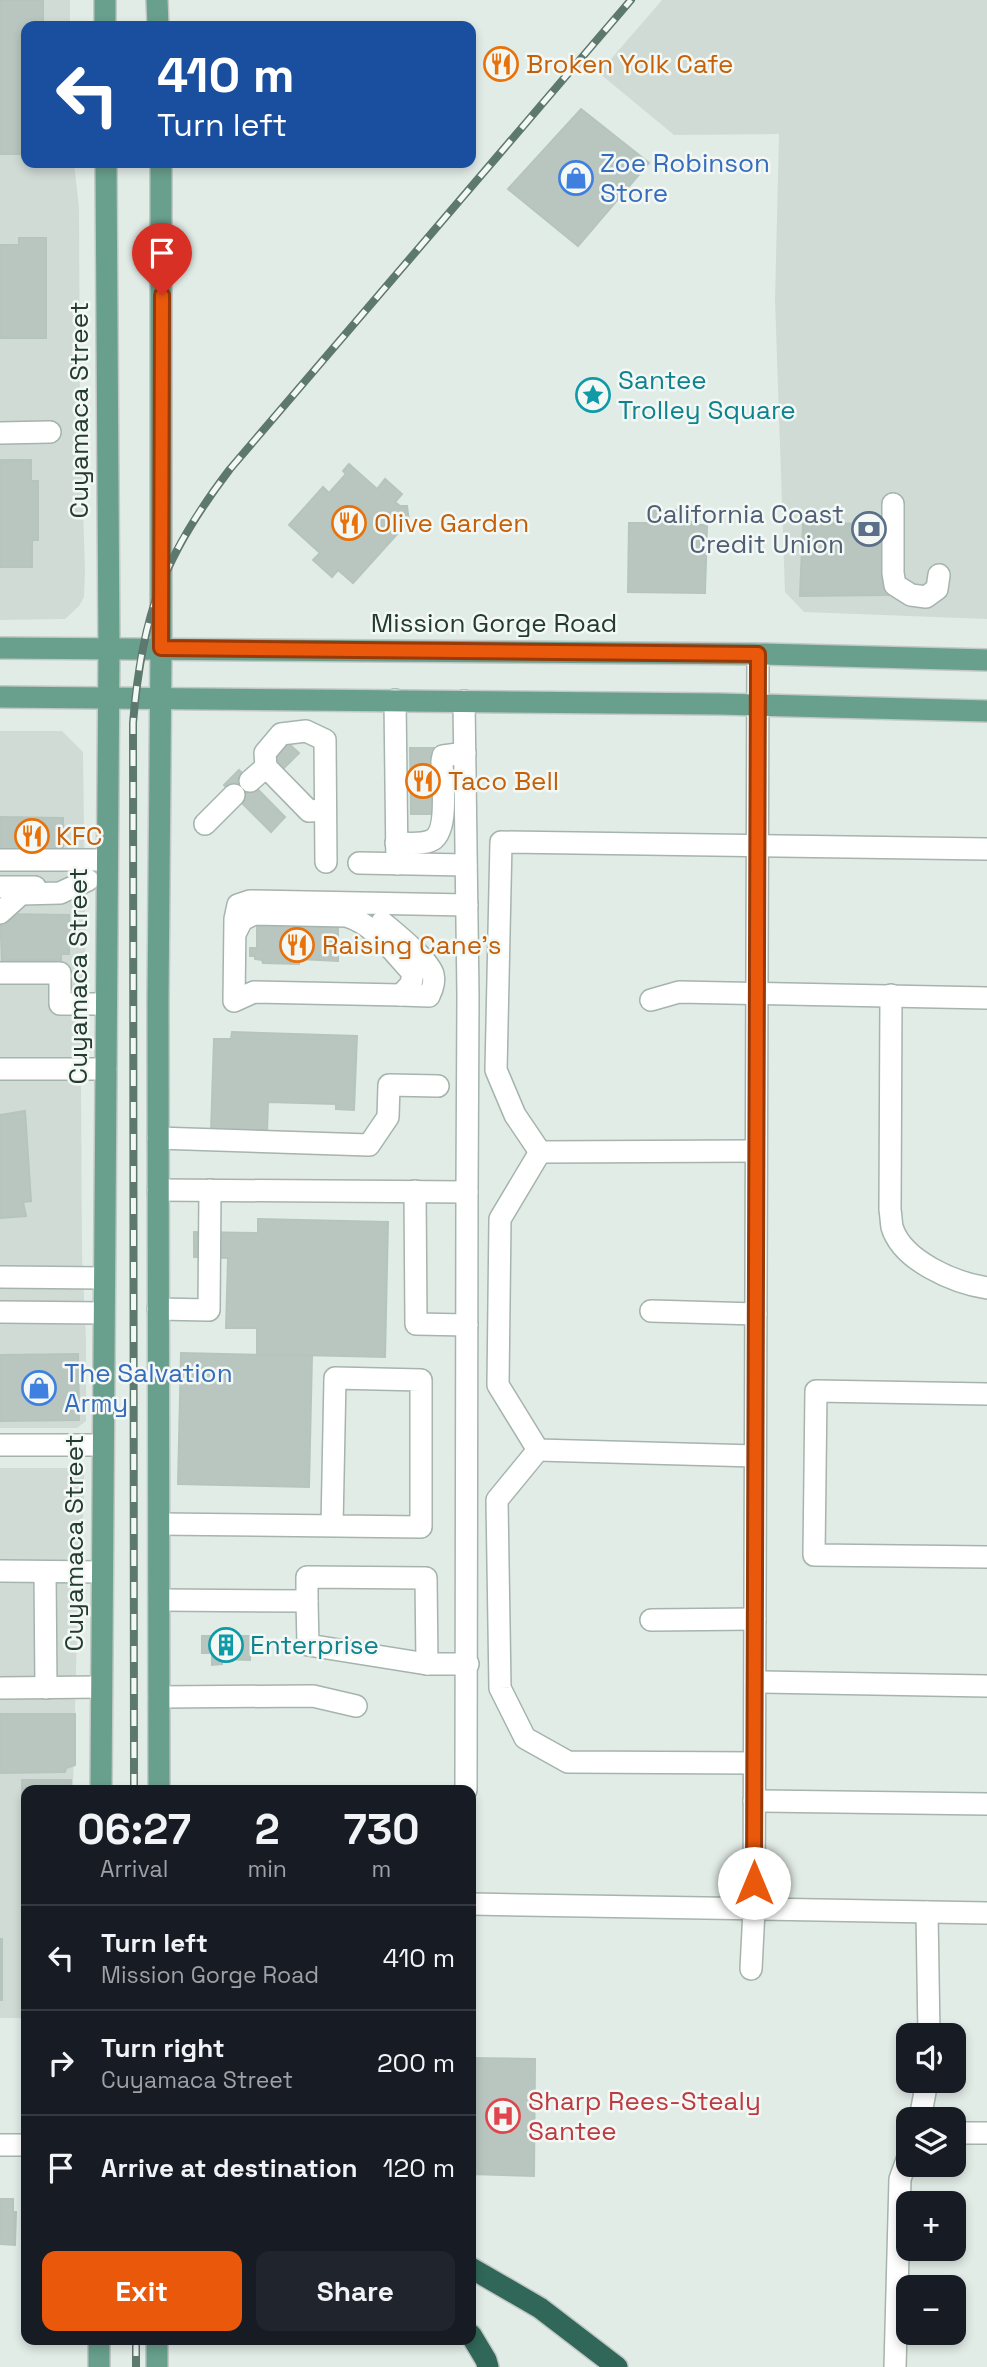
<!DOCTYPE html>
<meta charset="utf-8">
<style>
:root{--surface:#171b24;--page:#20242c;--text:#f1f3f6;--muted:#9ea1a6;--line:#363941;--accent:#ea580c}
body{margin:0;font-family:"Space Grotesk",sans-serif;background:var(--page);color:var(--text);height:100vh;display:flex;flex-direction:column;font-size:26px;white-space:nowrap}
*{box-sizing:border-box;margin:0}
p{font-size:23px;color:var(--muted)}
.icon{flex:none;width:38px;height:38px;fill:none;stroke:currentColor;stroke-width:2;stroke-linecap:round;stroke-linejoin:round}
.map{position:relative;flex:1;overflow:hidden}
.sheet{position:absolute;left:21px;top:1785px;width:455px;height:560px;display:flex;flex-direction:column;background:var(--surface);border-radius:14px;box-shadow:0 4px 10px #0003}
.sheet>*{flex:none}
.top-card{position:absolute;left:21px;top:21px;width:455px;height:147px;border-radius:14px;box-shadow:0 4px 10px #0003;background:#1a4fa0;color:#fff;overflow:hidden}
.buttons{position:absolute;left:896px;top:2023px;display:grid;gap:14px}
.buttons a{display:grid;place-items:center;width:70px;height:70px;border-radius:14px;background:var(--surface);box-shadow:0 4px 10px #0003;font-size:35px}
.pin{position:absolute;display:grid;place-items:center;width:60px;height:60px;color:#fff;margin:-72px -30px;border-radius:50% 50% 50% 0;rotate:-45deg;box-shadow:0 0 7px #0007}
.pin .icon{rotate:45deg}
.me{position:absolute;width:77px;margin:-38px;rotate:0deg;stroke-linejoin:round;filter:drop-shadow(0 0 5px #0008)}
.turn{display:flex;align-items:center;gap:24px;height:147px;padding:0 21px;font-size:32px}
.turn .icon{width:91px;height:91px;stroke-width:2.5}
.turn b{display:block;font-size:49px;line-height:60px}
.eta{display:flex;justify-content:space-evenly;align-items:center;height:119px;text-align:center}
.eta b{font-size:42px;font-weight:700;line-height:49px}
.primary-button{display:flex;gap:14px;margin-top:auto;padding:14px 21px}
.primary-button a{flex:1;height:80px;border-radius:14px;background:var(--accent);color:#fff;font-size:28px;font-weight:700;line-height:80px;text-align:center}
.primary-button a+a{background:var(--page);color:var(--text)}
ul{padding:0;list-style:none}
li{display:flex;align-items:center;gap:21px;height:105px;padding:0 21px;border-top:2px solid var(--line)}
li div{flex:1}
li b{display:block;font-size:26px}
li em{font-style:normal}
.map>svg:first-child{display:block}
</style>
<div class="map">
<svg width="987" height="2367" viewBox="0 0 987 2367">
<rect width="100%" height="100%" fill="#e2ece7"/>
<g fill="#d0dbd6">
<polygon points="0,0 70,0 70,26 26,26 26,163 74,163 79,207 80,419 85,570 84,597 79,606 65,619 0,620"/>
<polygon points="662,0 987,0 987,619 804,612 785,592 775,300 779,134 674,135 599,73"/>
<polygon points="0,731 62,731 83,752 86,992 81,1086 82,1256 86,1339 86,1421 77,1428 0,1428"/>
<polygon points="0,1468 84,1468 84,1502 78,1591 73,1790 26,1790 26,2018 0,2018"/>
</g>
<g fill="#b8c6bf" stroke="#b5c5bd" stroke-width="2">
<polygon points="0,0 43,0 43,26 26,26 26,154 0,154"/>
<polygon points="581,109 649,163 578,246 508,189"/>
<polygon points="19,238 46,238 46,338 0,338 0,245 19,245"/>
<polygon points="0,460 31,460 31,481 38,481 38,540 32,540 32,567 0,567"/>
<polygon points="349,464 377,489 385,479 402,494 395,502 400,506 407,506 409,521 353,583 338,570 332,577 313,560 320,553 289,525 323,487 329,493 346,474 343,471"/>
<polygon points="653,510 682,510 682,522 691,522 691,525 707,525 705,593 628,592 629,523 652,523"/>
<polygon points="803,523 889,524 888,595 800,596"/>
<polygon points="287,742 299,753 282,770 271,757"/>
<polygon points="410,748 436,748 437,814 411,814"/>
<polygon points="239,770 285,817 271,832 224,785"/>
<polygon points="0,817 63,818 63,855 0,854"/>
<polygon points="0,914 69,915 69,954 61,954 61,960 2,960"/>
<polygon points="257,919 338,921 338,961 299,959 299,964 263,963 262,960 255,959 255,956 250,956 250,948 257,948"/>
<polygon points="232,1032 357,1036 354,1110 336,1109 336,1104 268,1102 267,1133 211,1131 214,1039 231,1039"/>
<polygon points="25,1111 31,1201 23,1202 26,1216 0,1218 0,1115"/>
<polygon points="258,1219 388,1222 385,1357 257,1354 257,1328 226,1328 228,1258 194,1257 194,1232 258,1233"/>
<polygon points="181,1353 312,1356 309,1487 178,1484"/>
<polygon points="78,1354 79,1420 0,1421 0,1355"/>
<polygon points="202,1636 251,1636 250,1660 222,1659 222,1664 212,1665 212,1653 202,1653"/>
<polygon points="0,1714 75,1714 75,1765 66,1768 65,1772 0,1773"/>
<polygon points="22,1780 71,1780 71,1790 26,1790 26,1849 23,1849"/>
<rect x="0" y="1939" width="2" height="61"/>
<polygon points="471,2058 535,2059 534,2176 471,2174"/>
<polygon points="1,2199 13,2199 13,2212 16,2212 15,2245 0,2244"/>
</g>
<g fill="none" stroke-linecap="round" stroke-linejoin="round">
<g stroke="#a5b4ad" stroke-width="24">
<g id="minor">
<polyline points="0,433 50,432"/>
<polyline points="893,504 893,573 895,585 911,595 926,597 937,589 939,575"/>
<polyline points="395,700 397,864"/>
<polyline points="266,767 309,811 325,810"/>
<polyline points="250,781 266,767 265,753 281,734 306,731 325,740 326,862"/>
<polyline points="205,824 234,795"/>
<path d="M396,843C407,843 420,845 430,841C450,834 442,779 442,761L443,756L465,753"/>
<polyline points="0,860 107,860"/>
<polyline points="359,863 466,865"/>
<polyline points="0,887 35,887"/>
<polyline points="0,913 21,894 60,893 88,880"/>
<path d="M382,922C395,933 428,959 433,974C435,981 432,990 429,996L401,995"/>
<path d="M235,934L242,920L254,914L346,916C374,924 393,952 413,973L411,984L401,995L254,992L234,1001L235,919L238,905L250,901L467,905"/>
<polyline points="0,973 60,973 60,1004 106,1004"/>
<path d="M891,995L890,1210C891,1215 891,1221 892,1227C902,1261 955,1283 987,1288"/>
<polyline points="651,1000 679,992 987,998"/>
<polyline points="0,1069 106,1069"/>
<polyline points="158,1138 369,1145 388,1117 389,1085 438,1086"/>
<polyline points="756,1151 540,1152 515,1115 496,1070 501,842 987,849"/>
<polyline points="540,1152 500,1219 498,1385 538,1450 755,1456"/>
<polyline points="158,1190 467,1192 468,996 464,701"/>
<polyline points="415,1191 416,1324 467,1325"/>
<polyline points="0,1277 104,1278"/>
<polyline points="158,1309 209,1310 210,1190"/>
<polyline points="651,1311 756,1314"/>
<polyline points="0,1312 104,1313"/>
<polyline points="987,1394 816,1391 814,1555 987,1557"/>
<polyline points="0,1445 103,1445"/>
<polyline points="538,1450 497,1500 500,1688 525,1738 568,1762 754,1763"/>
<polyline points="159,1524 421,1527 421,1380 335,1378 332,1526"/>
<polyline points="0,1571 102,1572"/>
<polyline points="45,1572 46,1688"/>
<polyline points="159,1600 307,1601 307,1577 426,1578 427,1664 468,1664"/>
<polyline points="307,1601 308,1645 427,1664"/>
<polyline points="651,1620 755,1619"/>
<polyline points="755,1682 987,1686"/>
<polyline points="0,1688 101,1687"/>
<polyline points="159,1697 313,1696 356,1706"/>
<polyline points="466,1790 467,1192"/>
<polyline points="754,1801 987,1804"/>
<polyline points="471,1904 987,1913"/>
<polyline points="927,1912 929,2035"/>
<polyline points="751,1969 754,1910 758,654"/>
<polyline points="920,2119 927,2081"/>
<polyline points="954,2133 987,2133"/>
<polyline points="0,2145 26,2145"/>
<polyline points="895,2367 900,2179 908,2157"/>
</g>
</g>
<g stroke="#c1c8c6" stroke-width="24">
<g id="major">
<polyline points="105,0 105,26"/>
<polyline points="157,0 158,26"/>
<polyline points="0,648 758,654 987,660"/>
<polyline points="0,697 719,704 987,711"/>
<polyline points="101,1790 109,648 106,163"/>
<polyline points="159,1790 158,1001 161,648 161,163"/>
<polyline points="99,2367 99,2340"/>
<polyline points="157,2367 157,2340"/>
</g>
</g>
<g stroke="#c1c8c6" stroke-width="24">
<g id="highway">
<polyline points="471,2268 540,2308 617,2367"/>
<polyline points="471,2335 486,2360 488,2367"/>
</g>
</g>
<use href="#minor" stroke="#fff" stroke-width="21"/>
<use href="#major" stroke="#699f8d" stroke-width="21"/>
<use href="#highway" stroke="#306758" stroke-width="21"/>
<g stroke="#5d786f" stroke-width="8">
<g id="rail">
<path d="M134,1790L133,723C142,614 163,557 230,469L631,0"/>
<polyline points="136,2340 136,2367"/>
</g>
</g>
<use href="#rail" stroke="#f3f8f5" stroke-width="5" stroke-dasharray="16" stroke-linecap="butt"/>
</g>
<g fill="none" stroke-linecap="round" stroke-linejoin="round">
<g stroke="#983908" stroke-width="18">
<polyline id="route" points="162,295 161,648 758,654 754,1883"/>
</g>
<use href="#route" stroke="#ea580c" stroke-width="12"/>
</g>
<defs>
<g id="restaurant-ring" transform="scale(1.75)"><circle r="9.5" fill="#f3f8f5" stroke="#e8710a" stroke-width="1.5"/><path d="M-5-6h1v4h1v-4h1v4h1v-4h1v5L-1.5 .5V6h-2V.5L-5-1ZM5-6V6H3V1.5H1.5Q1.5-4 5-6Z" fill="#e8710a"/></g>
<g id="shop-ring" transform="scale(1.75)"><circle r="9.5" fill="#f3f8f5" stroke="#3f7fe0" stroke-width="1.5"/><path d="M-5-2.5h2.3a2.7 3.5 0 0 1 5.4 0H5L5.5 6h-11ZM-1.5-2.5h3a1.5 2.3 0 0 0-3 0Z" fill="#3f7fe0"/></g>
<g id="sight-ring" transform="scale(1.75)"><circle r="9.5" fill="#f3f8f5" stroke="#0f9aa8" stroke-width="1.5"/><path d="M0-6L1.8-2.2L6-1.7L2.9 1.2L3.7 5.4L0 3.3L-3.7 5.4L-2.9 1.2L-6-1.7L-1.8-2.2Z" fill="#0f9aa8"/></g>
<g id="bank-ring" transform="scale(1.75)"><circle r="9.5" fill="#f3f8f5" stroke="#5c6f8a" stroke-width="1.5"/><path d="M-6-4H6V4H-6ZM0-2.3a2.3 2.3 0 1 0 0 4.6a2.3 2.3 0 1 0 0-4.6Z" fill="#5c6f8a"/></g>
<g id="building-ring" transform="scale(1.75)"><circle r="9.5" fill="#f3f8f5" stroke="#0f9aa8" stroke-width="1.5"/><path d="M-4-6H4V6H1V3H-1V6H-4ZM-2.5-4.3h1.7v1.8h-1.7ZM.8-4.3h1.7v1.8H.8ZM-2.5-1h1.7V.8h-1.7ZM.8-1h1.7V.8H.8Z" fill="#0f9aa8"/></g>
<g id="hospital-ring" transform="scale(1.75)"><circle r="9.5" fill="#f3f8f5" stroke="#e0444e" stroke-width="1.5"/><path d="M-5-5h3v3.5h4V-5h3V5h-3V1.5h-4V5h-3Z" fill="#e0444e"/></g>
</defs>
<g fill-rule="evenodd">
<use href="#restaurant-ring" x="501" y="64"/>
<use href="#shop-ring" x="576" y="178"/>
<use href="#sight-ring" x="593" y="395"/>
<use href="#restaurant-ring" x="349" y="523"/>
<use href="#bank-ring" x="869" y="529"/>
<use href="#restaurant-ring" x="423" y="781"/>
<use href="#restaurant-ring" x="32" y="836"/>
<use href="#restaurant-ring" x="297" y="945"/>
<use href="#shop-ring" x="39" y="1388"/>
<use href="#building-ring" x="226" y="1645"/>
<use href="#hospital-ring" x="503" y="2116"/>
</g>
<g text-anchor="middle" stroke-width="5" stroke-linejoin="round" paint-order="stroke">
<g font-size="26" fill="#c56008" stroke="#f3f8f5" text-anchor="start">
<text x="526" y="73">Broken Yolk Cafe</text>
<text x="374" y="532">Olive Garden</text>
<text x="448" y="790">Taco Bell</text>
<text x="56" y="845">KFC</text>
<text x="322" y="954">Raising Cane's</text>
</g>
<g font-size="26" fill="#366cbe" stroke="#f3f8f5" text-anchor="start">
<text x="600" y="172">Zoe Robinson<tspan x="600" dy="30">Store</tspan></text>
<text x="64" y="1382">The Salvation<tspan x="64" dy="30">Army</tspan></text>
</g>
<g font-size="26" fill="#0d838f" stroke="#f3f8f5" text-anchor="start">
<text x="618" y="389">Santee<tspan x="618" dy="30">Trolley Square</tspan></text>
<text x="250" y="1654">Enterprise</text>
</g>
<g font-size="26" fill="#233c33" stroke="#f3f8f5">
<text transform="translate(79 410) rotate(-90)" y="9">Cuyamaca Street</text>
<text x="494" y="632">Mission Gorge Road</text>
<text transform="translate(78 976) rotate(-90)" y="9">Cuyamaca Street</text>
<text transform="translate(74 1543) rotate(-90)" y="9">Cuyamaca Street</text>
</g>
<g font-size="26" fill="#4e5e75" stroke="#f3f8f5" text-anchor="end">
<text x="844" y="523">California Coast<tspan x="844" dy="30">Credit Union</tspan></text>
</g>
<g font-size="26" fill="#be3a42" stroke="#f3f8f5" text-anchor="start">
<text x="528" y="2110">Sharp Rees-Stealy<tspan x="528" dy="30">Santee</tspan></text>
</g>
</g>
</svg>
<div class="buttons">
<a><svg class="icon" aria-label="sound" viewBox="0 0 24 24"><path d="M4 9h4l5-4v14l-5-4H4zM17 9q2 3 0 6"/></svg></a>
<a><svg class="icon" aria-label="layers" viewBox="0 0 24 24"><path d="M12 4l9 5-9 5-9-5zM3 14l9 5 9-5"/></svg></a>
<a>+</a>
<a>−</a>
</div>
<div class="pin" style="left:162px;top:295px;background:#d93025"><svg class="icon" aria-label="arrive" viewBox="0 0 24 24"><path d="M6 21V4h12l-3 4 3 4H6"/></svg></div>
<svg class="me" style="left:754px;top:1883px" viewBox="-20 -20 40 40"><circle r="19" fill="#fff"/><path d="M0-13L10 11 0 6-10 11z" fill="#ea580c"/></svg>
<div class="top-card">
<div class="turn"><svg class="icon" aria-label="left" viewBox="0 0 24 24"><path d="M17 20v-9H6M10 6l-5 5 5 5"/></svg><div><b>410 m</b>Turn left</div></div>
</div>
<section class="sheet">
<div class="eta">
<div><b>06:27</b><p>Arrival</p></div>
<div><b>2</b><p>min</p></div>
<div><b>730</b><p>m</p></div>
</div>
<ul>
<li><svg class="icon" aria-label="left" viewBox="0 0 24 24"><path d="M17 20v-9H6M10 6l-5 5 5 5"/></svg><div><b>Turn left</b><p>Mission Gorge Road</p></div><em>410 m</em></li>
<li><svg class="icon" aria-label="right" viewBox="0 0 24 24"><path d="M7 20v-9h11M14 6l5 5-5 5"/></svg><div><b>Turn right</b><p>Cuyamaca Street</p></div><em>200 m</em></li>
<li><svg class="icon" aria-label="arrive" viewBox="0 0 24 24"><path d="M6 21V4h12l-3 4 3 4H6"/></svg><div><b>Arrive at destination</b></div><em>120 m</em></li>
</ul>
<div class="primary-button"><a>Exit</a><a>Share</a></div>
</section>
</div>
